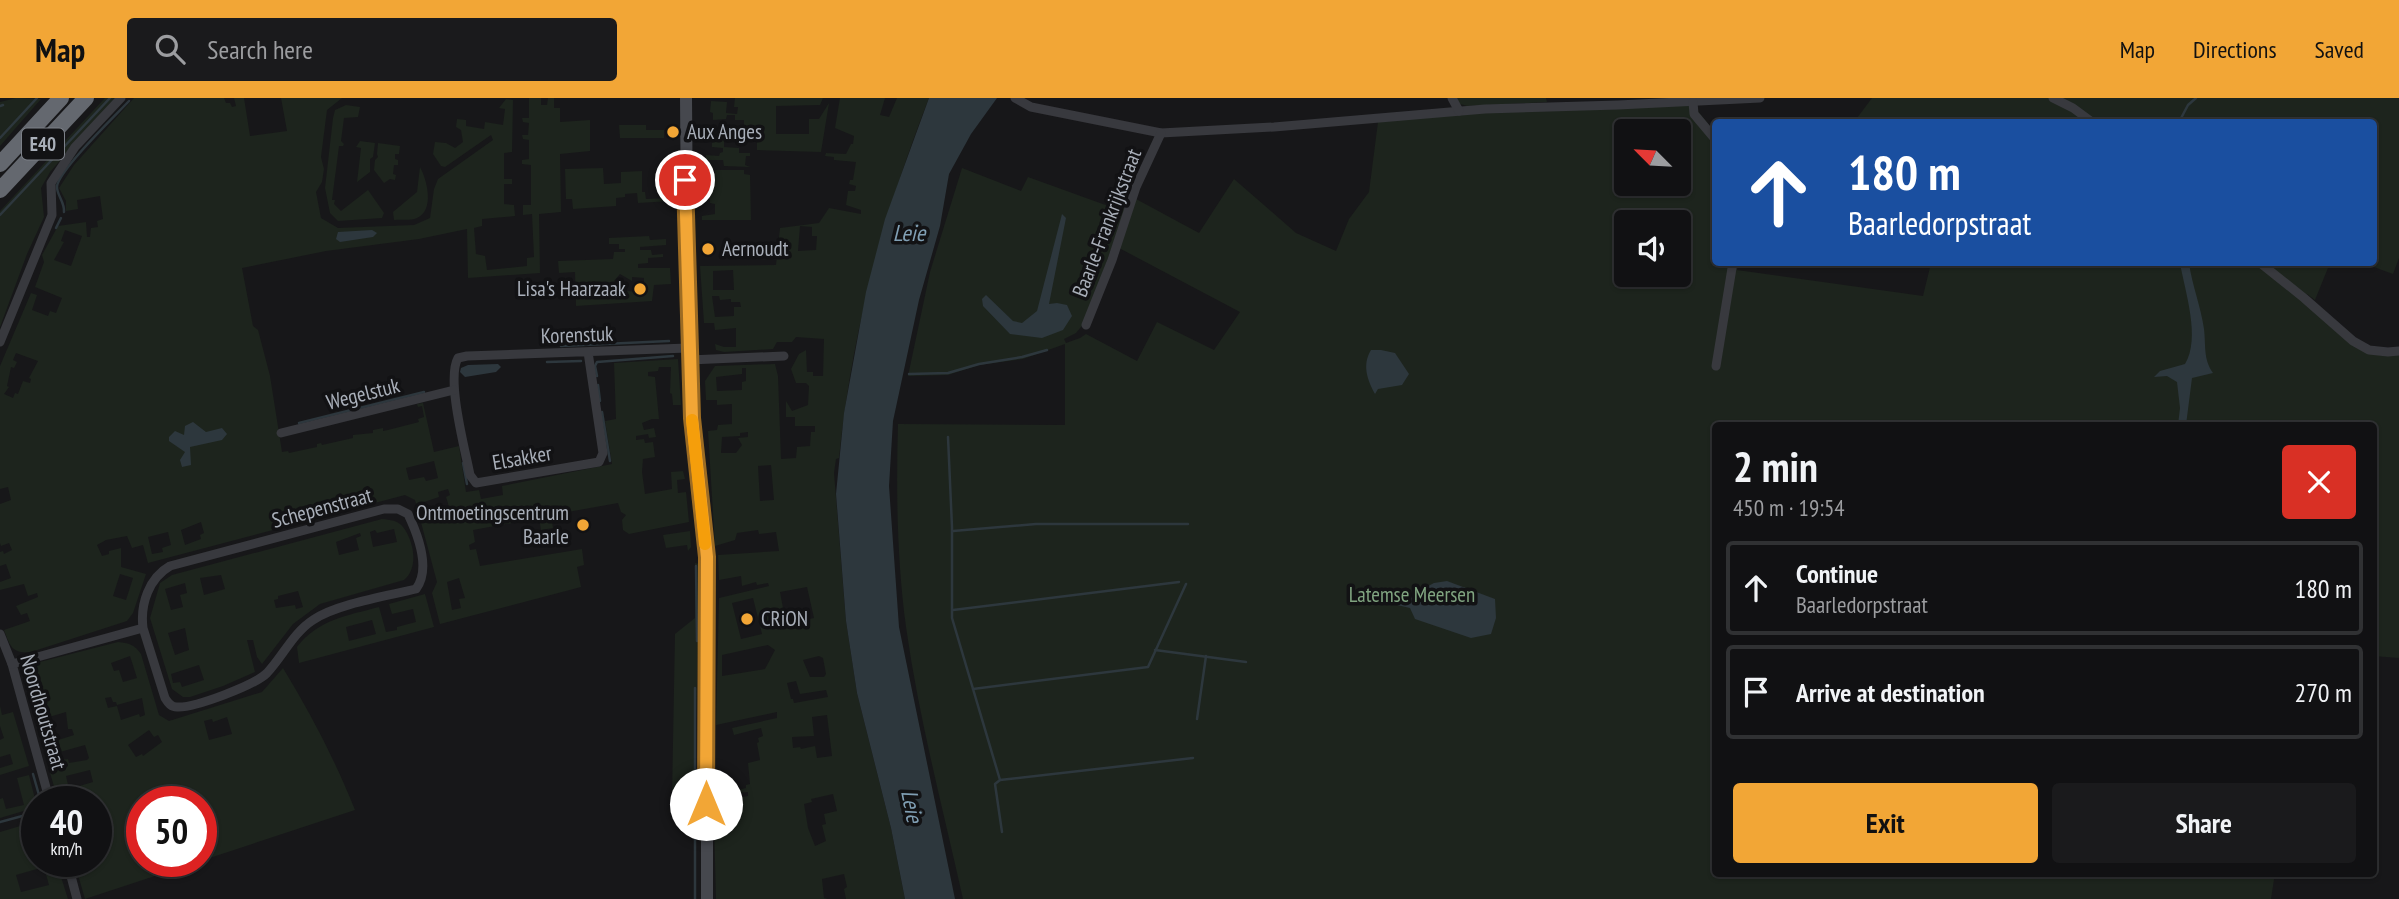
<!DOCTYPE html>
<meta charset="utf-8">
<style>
:root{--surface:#111113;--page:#1a1a1c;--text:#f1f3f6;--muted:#9c9da0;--line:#303133;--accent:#f2a636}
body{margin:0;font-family:"PT Sans Narrow",sans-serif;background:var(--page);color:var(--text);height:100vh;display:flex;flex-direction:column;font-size:26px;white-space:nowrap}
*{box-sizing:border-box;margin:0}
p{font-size:23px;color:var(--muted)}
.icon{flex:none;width:38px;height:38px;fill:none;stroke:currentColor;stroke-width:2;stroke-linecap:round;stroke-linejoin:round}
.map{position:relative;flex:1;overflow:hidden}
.panel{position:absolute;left:1712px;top:324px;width:665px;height:455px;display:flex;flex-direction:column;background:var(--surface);border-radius:7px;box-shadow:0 2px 5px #0004,0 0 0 2px var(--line)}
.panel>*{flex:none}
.hud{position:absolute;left:1712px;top:21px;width:665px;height:147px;border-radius:7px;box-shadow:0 2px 5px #0004,0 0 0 2px var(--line);background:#1a4fa0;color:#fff;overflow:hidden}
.needle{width:46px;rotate:294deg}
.tools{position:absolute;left:1614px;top:21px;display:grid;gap:14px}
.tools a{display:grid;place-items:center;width:77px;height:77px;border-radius:7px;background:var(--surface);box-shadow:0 2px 5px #0004,0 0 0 2px var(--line);font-size:35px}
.speed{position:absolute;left:21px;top:688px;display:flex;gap:14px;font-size:35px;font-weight:700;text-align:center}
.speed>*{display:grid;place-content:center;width:91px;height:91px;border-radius:50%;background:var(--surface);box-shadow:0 2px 5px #0004,0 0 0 2px var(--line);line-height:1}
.speed small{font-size:18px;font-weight:400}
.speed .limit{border:10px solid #d22;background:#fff;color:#111}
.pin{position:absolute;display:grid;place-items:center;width:60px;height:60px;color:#fff;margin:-30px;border:4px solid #fff;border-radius:50%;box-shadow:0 2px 7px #0007}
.me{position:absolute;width:77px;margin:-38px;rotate:0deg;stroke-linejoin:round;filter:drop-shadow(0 0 5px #0008)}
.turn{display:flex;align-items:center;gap:24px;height:147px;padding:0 21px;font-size:32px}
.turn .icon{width:91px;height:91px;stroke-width:2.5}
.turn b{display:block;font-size:49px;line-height:60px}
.round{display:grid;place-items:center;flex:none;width:74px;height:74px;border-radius:7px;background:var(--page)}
.head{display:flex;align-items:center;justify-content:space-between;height:119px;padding:0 21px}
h1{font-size:42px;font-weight:700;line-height:52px}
.primary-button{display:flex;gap:14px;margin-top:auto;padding:14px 21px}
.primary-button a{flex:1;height:80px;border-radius:7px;background:var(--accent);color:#111;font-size:28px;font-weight:700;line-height:80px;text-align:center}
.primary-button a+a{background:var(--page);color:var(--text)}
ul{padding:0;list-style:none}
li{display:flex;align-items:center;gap:21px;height:94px;margin:0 14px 10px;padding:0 7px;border:4px solid var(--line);border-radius:7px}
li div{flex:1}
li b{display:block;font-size:26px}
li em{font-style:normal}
header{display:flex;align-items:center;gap:42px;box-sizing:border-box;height:98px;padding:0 35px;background:var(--accent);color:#111}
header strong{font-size:33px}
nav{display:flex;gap:38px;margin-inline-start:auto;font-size:24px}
.search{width:490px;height:63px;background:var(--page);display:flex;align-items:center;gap:18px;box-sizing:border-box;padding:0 24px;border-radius:7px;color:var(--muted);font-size:26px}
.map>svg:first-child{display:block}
</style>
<header>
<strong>Map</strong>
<div class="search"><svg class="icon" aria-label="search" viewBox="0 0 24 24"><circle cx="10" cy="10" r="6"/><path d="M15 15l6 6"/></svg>Search here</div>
<nav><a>Map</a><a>Directions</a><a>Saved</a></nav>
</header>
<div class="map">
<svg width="2399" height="801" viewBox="0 0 2399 801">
<rect width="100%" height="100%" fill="#171719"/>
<g fill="#1d241d" fill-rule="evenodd">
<polygon points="16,0 41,1 0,48 0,4"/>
<polygon points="105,0 115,0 50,74 41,90 44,119 27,156 0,229 0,113"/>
<path d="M134,0H224L226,5H230L232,9L236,8L234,0H244L250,38L287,33L281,0H342L327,12L321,59L324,71L322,84L316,94L321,120L338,130L414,127L430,120L434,91L438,81L493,42L491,37L445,69L441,68L433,56L435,44L446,45L455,50L463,44L461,32L456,29L457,21L466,22V28L484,31L485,24L503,27L505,11L499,10L506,1L513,2L512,54L504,55V81H512V86H504V106L514,107L515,118L482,121V128L474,130L476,156L485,158L487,172L527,168V160L534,159L532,116L523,117V107H531V67L522,66V62L529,61V42L523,41L522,37H528L529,25L523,24L522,20H529V0H541V7H547L548,0H554V10H560V24L590,22V53L560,56L561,114L539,116L540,175L468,180L467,131L419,141L326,153L242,170L253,228L258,232L270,278L282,354L288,353L289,355L317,349V346L321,345L322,347L353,340V337L373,335V332L383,330V333L388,332L419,324L418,321L424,319L422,308L418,309L417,306L423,305L434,354L459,348L466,394L479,392L481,401L503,397L502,388L612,366L605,323L616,321L614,265L678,261L681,307H673L672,296L670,295L671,269H659L658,273L648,274V278L655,279L659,321H652L642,325L644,332L654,330L656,339L649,340L648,336L636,338V342L644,341L645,345L653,344L655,359L643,361L642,374L645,396L672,391L671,374L683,373L685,381L677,382L678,395L686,394L689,424L629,436L623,432L622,422L626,417L621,414L618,405L551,417L553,430L541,432L539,420L473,432L475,444L469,447L470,452L476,451L480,468L582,451L584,467L577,469L581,489L440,526L432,495L437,484L415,402L405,397L148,465L143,447L132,450L127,438L106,442L97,447L102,458L109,456V453L121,450V469L146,476L133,515L127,523L31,554C12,556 10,548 4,532L30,523L27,515L21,517L16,508L38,499L37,495L28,498L24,486L0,492V484L11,480L6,466L0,468V454L3,453L4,456L12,452L9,445L1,448L0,445V406L11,402L8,389L0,391V268L31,195L37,197L32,212L48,218L50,213L56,215L62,200L35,189L44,164L42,157L58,128L86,124L87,139H90L91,130L98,129L97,123L103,121L100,98L77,102L78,111L66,113V103L59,90L74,67ZM65,132L82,138L71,168L54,162L64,144L61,143ZM16,255L38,263L29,280L31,281L30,285L23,283L18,296L15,295L13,300L4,296L9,289L7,288L11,269L14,270L17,264L13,262ZM434,363L438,380L426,383L424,379L409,382L406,370ZM448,391L450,397L446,399L450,412L438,416L437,412L427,415L424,404L439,399L438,394ZM201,424L204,435L200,437L201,441L185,447L181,432ZM168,434L171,447L162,450L163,454L152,456L148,439ZM120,476L133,480L126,502L113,498ZM459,480L465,500L459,501L461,510L452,512L447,484Z"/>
<polygon points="735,0 823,0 820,7 776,8 776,36 809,36 809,21 819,21 829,5 821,54 757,52 757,42 749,40 749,33 741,33 741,39 738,39 735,29 744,29 744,22 735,22 735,17 727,17 726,21 713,22 713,15 710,14 711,3 727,4 726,15 737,16 738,9 734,9"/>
<path d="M840,0H885L880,17L889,19L897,0H929C883,118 852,233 839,360L836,361L834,375L846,523L857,595L891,730L905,801H846L844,791L847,789L844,776L822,781L824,800L828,801H716L714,724L718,721L716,704L748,698V694L739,695L738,692L746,690V687L750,686L748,665L760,662L757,645L759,644L758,640L763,638L761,630L734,637L732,630L777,620V614L716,627L719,500L769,488L768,485L757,487L756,484L742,488L741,478L719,482L718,457L779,453L776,434L759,436L758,432L737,435L735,442L715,448L708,333L717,332L718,327L732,326V306L717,307V302H706L705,283L715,268L775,266L778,278L781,361L796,360L797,349L810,348L811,334H815V328H795V319H786V303L792,313L808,307L809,288L806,285H796L791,271L799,256L806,252L807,274H813V278H823L824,241L796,239L792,244H777L773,251L724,254L716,252L715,246L724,249H736V230L715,232L714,225H704L700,168L776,167L780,130L819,125L829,110L861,116V112L846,107L848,93H855L856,88L849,86L850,82H853L856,64L834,62V59L825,58L826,55L846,56L851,46H853L854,38L835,30ZM800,128L812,129V138H817L816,152L798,153ZM733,172L734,192H713V173ZM712,198H719L720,202L731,201V204H740L741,209H734V218L715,219ZM742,270H746V283L742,284V292L717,293L716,279L742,276ZM740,335L748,334V339L738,340L742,347L736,355H721L722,339L740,338ZM771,367L774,402L760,403L758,368ZM807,489L814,520L786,526L780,494ZM753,500L762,536L741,541L732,505ZM768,547L775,552L765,571L722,578V557ZM819,558L823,560L826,576L824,579H810L803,562ZM796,583L800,596L826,592L828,599L794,605L793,601H791L787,585ZM827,617L832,658L817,660L815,648L801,651L800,649L793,650L792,639L814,638L812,619ZM833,696L837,713L824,716L826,726L822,727L826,743L815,748L808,730L804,706L812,704L811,701Z"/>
<polygon points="1456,0 1546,0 1547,4 1467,8 1460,6"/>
<polygon points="1872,0 2399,0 2399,160 2393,176 2363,165 2373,164 2373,24 1854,24"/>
<polygon points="346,7 360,9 358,19 344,20 341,43 344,46 343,48 339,48 332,102 335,102 334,106 341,113 368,92 384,115 382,120 338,123 330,115 325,90 333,20 335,12"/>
<path d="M1693,7L1715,34V164L1739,165L1737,172L1923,198L1931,165H2330L2315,202L2307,196L2305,200L2362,248L2399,252V560L2373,558V327H1715V775H2275L2271,801H963C943,711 919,621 906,529C897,462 896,394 898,326L1065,327V246L1023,261L979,267L948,277L908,278L930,174L962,70L1021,93L1028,79L1111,109L1114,102L1125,106L1123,118L1085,224L1076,235L1064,241L1066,245L1080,240L1086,236L1137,263L1157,224L1214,252L1240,214L1119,150L1136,101L1199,135L1234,81L1296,135L1336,153L1349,121L1369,94L1378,24L1460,15ZM1626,33H1678V86H1626ZM1626,124H1678V177H1626Z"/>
<polygon points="619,27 646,27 646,32 664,32 664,40 620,40"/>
<polygon points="715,42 724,42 724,49 739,50 739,55 750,55 750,58 746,58 745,67 750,69 724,68 723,62 706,62 706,57 719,58 720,55 723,54 723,50 712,49 712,45"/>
<polygon points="360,43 375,45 373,59 370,61 370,74 357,84 361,50 356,49"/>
<polygon points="378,45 400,48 399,56 395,56 395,61 398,62 398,67 394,67 393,76 396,77 395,82 390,81 384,85 374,72 375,62 378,59 377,56"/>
<path d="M420,69C427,82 435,112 417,120C410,123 401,121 394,122L393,114L417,94Z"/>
<polygon points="603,70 604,86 621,85 621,74 642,73 642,94 645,94 646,101 671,100 671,103 638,105 637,95 625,96 625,99 616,100 616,108 573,111 572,101 566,101 565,71"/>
<polygon points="715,72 744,72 744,76 750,77 751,122 702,122 702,118 715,116 715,106 710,105 710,101 695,102 694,79 706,80 706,75 715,76"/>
<path d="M649,138L650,142L666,141V147L640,149V152H651L652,157L663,156V159L648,160V165L638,166V170H670L671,186L654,187L652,203L576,208L575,174L559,175L558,163L613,161L614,154H625V151H619V146H609V140ZM620,176L632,183V179L644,180V195L620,192V187L614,183Z"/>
<path d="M382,421C390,422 398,422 403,429C414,443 419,470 404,482L320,506L293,526L262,566L257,559L253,542H247L255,574L223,588L190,599H183L172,591L150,520L160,485L172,477ZM394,431L397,444L373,449L370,434L375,432L377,435ZM360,435L361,438L356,440L359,452L339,457L336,444ZM221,477L225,491L204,497L200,480ZM185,485L187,495L180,497L183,509L171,512L165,491ZM298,493L303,509L296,511L295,507L276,510L274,502L278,501V498ZM185,530L189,552L175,557L168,535ZM199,567L204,582L182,589L180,584L173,585L171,576Z"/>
<polygon points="690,433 691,449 688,453 687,447 666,450 663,437"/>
<polygon points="695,465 700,466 694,701 672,699 675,536 695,520"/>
<path d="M425,496L434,529L299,565L297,549C319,521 346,518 379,509L386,534L397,532V529L416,524L413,511L392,516L389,506ZM372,522L376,536L349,543L346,529Z"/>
<path d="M118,544C129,545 135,547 141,556L159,617L169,623L262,594L283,570C311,616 335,662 355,712L85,801L74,763H96V704L58,703L24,581L32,566ZM130,558L137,580L123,584L119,572L114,573L111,565ZM111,599L113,604H116L117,607L142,600L145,617L140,619L139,616L121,622L117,608L108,610L105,600ZM66,614L68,631H72L74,637L55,643L49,619ZM227,619L232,636L209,642L204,623L212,621L213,624ZM149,632L154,639L158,637L162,644L143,658L142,656L136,659L128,647ZM85,647L89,660L87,662L69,665L68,661L61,662L60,654ZM90,672L93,684L69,691L66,678ZM142,704H201V763H142Z"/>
<polygon points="0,608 2,617 13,614 29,668 0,677 0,670 13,666 10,656 0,659 0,642 4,640 0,628"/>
<polygon points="29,677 37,709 0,720 0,701 3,700 6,711 24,707 17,680"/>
<path d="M37,723V745L33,730L20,734L26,757L37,754V763H56L68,801H0V734ZM44,769L49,787L21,794L16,777Z"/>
</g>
<g fill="#2d373d">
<polygon points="929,0 997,0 971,36 949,76 940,128 919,202 893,323 889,388 899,529 955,801 905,801 891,730 857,595 846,523 836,396 844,315 866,194 885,121"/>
<polygon points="1062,116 1066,120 1049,206 1057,205 1067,207 1072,218 1063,232 1042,240 1010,236 983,208 982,201 986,197 1013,223 1022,225 1037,213"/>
<polygon points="372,132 377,135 373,139 340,144 336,141 338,134"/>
<path d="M2180,165H2189C2192,187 2201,209 2204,231C2206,247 2203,261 2213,275L2192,280L2186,327H2178L2180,310L2177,284L2167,278L2154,279L2160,273L2185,266C2201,240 2185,194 2180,165Z"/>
<path d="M1371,252H1381L1395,255L1409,276L1402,287L1378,291L1375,296C1367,281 1362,267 1371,252Z"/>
<polygon points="498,266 501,269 496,274 465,279 460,274 461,270 468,267"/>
<polygon points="193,324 206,334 222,330 227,336 222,342 190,349 191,367 182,369 180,362 185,354 169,343 169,339 175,333 184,337 185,328"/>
<polygon points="1447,483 1495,501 1496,520 1491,536 1471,540 1415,521 1410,510 1367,500 1375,491 1411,497 1434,485"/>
</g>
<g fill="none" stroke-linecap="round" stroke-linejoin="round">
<g stroke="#2d373d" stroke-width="2.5">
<polyline points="0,8 3,7"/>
<polyline points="2179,24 2188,7 2196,0"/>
<polyline points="0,40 37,0"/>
<path d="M64,114C65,104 56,96 57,88C60,71 115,18 129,3"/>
<polyline points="0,117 110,0"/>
<polyline points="56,130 61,120"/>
<polyline points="561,248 669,243"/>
<polyline points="547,264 581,263"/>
<polyline points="909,276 948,275 979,266 1022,259 1047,252"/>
<polyline points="597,278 595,268 597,264 673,258"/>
<polyline points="598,287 600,303"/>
<polyline points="602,314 610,363"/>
<polyline points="299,325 424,294"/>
<polyline points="948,339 952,429 952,520 1000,682 995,686 1002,734"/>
<polyline points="463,365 467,386"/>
<polyline points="953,433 1036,426 1188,426"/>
<polyline points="696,468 697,543"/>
<polyline points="953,512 1179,484"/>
<polyline points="1155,552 1246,564"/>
<polyline points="973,591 1148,569 1186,486"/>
<polyline points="1197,621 1206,558"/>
<polyline points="33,676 41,704"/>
<polyline points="1000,682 1193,660"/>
<polyline points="0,724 37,714"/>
<polyline points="695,801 695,590"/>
</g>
<g stroke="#38393e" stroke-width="9">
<polyline points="1015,0 1031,9 1161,35 1274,29 1485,11 1618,7 1760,0"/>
<polyline points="1452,0 1459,13"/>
<polyline points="2053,0 2073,10 2092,24"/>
<polyline points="1693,4 1694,16 1715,41"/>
<polyline points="2259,164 2304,200 2353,243 2369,252 2388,254 2399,253"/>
<polyline points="1086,227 1112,162 1136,89 1161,35"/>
<polyline points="0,244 52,117 51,85 75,49 121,0"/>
<path d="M588,254L603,355L599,364L476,385L470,377C465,351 446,281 458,260L467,258L688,250"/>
<polyline points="689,262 784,258"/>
<polyline points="1716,268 1733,164"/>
<polyline points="281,335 454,292"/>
<polyline points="0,536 12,566 50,704"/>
<path d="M12,566L143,530C140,506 149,480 170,468L384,411H398L408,416C418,437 431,471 416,491C387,498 336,506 313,522C293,535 283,558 267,575C255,587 195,610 177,609C171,609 168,605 165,600L143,530"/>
<polyline points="67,763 77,801"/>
</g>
<polyline stroke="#46484e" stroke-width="12" points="686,0 688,250 692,319 707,459 707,801"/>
<g stroke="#64686f" stroke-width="16">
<polyline points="0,66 61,0"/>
<polyline points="0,92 86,0"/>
</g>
</g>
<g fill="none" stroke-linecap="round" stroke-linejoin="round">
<g stroke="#9d6c23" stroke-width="18">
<polyline id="route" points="685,82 692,320 707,459 706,706"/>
</g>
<use href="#route" stroke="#f2a636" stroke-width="12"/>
<polyline stroke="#f59e0b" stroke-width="12" points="692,322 705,446"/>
</g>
<g fill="#f2a636" stroke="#121214" stroke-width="2.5">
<circle cx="673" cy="34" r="7"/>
<circle cx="708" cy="151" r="7"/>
<circle cx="640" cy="191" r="7"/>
<circle cx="583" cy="427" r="7"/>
<circle cx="747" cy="521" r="7"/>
</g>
<g text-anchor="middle" stroke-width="7" stroke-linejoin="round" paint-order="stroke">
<rect fill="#121214" stroke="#7c8088" stroke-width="2" x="22" y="30.5" width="42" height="31" rx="5"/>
<g font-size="19" font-weight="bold" fill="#a9afb9">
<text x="43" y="53">E40</text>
</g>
<g font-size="21" fill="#a9afb9" stroke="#121214" text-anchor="start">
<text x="687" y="41">Aux Anges</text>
<text x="722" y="158">Aernoudt</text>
<text x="626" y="198" text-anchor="end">Lisa's Haarzaak</text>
<text x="569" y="422" text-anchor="end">Ontmoetingscentrum<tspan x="569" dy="24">Baarle</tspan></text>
<text x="761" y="528">CRiON</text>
</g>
<g font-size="21" fill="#a9afb9" stroke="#121214">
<text transform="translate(1107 125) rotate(-69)" y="7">Baarle-Frankrijkstraat</text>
<text transform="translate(577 237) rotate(-2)" y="7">Korenstuk</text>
<text transform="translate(363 296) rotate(-14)" y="7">Wegelstuk</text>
<text transform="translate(522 360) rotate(-10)" y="7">Elsakker</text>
<text transform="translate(322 410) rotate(-15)" y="7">Schepenstraat</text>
<text transform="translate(43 614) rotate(74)" y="7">Noordhoutstraat</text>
</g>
<g font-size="21" fill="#80a480" stroke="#121214">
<text x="1412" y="504">Latemse Meersen</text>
</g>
<g font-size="23" font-style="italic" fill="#809fb4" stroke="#121214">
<text x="909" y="143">Leie</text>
<text transform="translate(912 708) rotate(79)" y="8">Leie</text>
</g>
</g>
</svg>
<div class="tools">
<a><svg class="needle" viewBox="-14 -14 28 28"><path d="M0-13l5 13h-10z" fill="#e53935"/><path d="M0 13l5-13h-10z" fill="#9c9da0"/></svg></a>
<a><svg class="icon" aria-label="sound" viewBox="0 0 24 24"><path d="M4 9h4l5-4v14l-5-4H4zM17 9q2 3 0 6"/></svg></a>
</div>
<div class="speed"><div>40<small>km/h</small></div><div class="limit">50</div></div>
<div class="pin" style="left:685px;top:82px;background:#d93025"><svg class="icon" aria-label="arrive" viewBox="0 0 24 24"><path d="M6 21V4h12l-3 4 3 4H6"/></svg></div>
<svg class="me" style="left:706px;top:706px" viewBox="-20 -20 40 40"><circle r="19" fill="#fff"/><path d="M0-13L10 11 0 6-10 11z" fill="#f2a636"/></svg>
<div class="hud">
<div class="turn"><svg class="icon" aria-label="ahead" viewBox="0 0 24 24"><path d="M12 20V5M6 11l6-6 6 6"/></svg><div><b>180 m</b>Baarledorpstraat</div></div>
</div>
<section class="panel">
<div class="head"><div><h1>2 min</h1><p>450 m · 19:54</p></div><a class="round" style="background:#d93025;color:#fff"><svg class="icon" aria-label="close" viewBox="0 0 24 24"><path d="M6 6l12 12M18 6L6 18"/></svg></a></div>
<ul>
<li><svg class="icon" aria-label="ahead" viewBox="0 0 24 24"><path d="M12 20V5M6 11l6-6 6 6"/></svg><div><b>Continue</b><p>Baarledorpstraat</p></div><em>180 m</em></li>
<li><svg class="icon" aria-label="arrive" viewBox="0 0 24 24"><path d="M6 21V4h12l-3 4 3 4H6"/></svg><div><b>Arrive at destination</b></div><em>270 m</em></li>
</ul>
<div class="primary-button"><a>Exit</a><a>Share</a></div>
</section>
</div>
